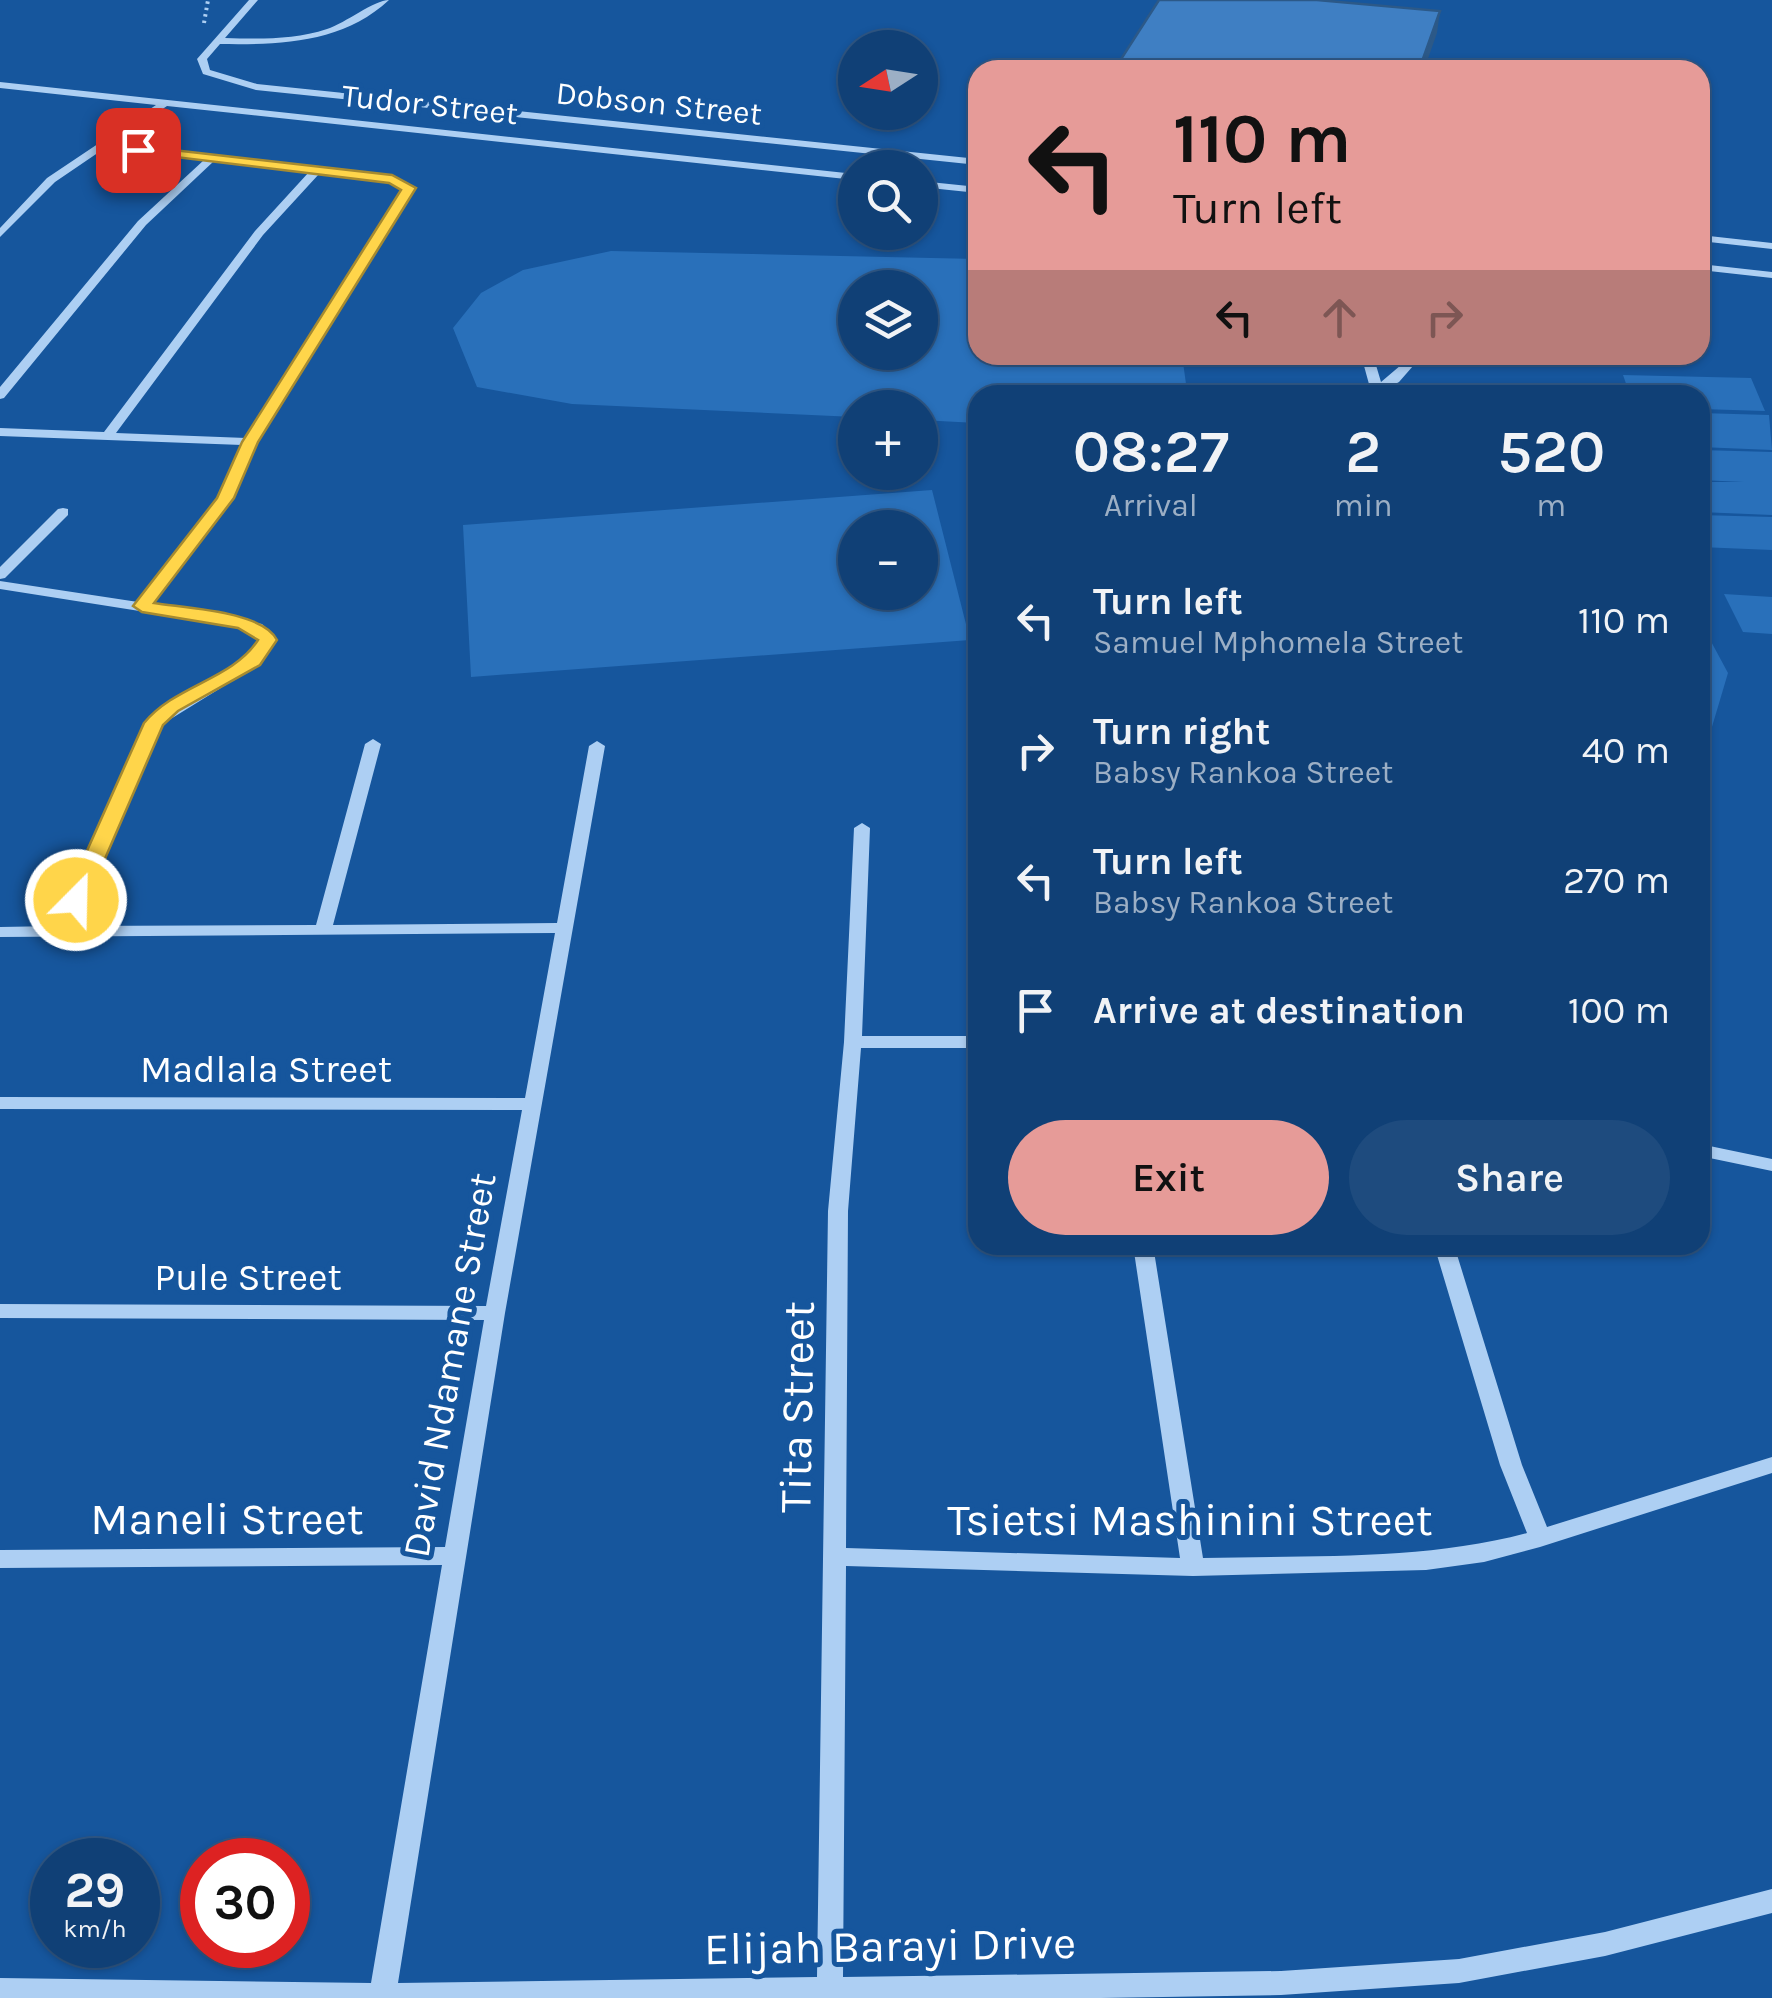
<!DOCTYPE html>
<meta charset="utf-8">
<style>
:root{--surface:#104076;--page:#1e4b7e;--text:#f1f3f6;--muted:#9cafc5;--line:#305988;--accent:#e69b98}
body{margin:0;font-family:Karla,sans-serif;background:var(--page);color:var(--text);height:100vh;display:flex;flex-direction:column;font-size:38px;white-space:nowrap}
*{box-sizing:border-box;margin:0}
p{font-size:32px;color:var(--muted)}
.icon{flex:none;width:55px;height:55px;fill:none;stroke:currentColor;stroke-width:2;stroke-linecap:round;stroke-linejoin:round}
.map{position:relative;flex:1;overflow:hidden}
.side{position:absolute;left:968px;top:385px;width:742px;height:870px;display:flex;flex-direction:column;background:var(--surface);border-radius:30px;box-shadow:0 2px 8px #0004,0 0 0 2px var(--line)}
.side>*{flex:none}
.guide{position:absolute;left:968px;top:60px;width:742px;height:305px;border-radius:30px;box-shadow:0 2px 8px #0004,0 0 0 2px var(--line);background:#e69b98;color:#111;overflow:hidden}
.needle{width:65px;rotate:258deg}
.controls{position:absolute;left:838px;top:30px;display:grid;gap:20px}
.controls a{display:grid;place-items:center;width:100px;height:100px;border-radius:50%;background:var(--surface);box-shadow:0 2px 8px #0004,0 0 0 2px var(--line);font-size:50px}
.speed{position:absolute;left:30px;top:1838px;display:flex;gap:20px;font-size:50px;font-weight:700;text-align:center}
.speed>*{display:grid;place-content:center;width:130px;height:130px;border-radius:50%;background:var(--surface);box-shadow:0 2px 8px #0004,0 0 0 2px var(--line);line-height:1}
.speed small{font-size:25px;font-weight:400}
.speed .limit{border:15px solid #d22;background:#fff;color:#111}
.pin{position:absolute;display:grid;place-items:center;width:85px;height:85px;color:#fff;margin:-42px;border-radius:20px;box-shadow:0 5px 15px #0006}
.me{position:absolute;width:110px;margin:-55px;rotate:23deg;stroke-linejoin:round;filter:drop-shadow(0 0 8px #0008)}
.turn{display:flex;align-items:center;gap:35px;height:210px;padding:0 40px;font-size:45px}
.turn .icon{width:130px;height:130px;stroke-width:2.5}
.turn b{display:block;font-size:70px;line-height:85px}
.lanes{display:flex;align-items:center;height:95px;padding:0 40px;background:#0003;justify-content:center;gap:50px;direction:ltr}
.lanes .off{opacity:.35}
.eta{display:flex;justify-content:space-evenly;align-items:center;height:170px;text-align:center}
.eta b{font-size:60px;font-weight:600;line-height:70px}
.cta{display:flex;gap:20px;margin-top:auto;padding:20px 40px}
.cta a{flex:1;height:115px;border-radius:60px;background:var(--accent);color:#111;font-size:40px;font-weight:600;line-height:115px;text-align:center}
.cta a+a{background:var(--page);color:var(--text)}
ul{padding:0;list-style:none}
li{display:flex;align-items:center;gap:30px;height:130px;padding:0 40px}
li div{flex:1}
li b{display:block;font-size:38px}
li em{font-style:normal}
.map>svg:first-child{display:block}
</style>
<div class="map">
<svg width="1772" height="1998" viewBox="0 0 1772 1998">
<rect width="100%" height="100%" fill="#16569d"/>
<g fill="#2970ba" fill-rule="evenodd">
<path d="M611,251L977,259L978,355H1182L1187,391L1173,395H978L977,423L920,420V408H855V417L572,404L477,387L453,328L481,293L523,270ZM855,288H920V352H855Z"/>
<polygon points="1623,375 1751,378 1765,411 1700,409 1700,395 1630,395"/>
<polygon points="1700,413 1769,415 1772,450 1700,447"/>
<polygon points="1700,450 1772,452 1772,515 1700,512 1700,482 1744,482 1700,480"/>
<path d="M932,490L970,640L471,677L463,525ZM855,528H920V592H855Z"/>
<polygon points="1700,515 1772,517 1772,550 1700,547"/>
<polygon points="1724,594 1772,597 1772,634 1743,632"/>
<polygon points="1700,621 1728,673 1706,747 1700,750"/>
</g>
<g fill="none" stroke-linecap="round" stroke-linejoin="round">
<polyline stroke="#adcff3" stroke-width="4" stroke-dasharray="2.5 4" stroke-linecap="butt" points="204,23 208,0"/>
<g fill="#adcff3" fill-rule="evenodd">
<path d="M249,0H258L225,38C259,39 294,40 327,29C346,23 374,0 389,0C343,43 280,45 220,44L207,59L210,70L257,84L978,159V165L256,90L203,74L197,59Z"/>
<path d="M0,82L855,174V180L167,106L112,143L392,176L414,189L256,442L233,499L151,604L262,624L275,639L253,668L161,725L73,926L316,925L365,744L373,739L381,744L333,925L557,923L589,746L597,741L605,746L505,1313L398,1983L817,1977L828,1211L844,1042L854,828L862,823L870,828L862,1036H978V1048H861L848,1211L846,1548L1180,1558L1133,1245H1153L1203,1558C1311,1555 1422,1561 1527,1533L1500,1465L1434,1245H1454L1522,1465L1547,1527L1772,1457V1473L1540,1547L1484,1562L1426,1570L1193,1576L846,1566L843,1977L1281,1971L1459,1959L1605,1932L1772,1889V1913L1605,1956L1459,1983L1281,1995L1101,1998H0V1978L371,1983L442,1565L0,1568V1550L445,1547L484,1320L0,1318V1304L486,1306L522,1110L0,1109V1097L525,1098L555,933L0,937V927L56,926L149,720L243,662L261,639L252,630L241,627L0,589V581L138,602L220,498L242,445L0,436V428L104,432L255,231L309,172L214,161L146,225L4,398L0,399V387L138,221L204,160L105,148L55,182L0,237V228L47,178L156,105L0,88ZM319,174L389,182L403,190L246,438L116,433L263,235Z"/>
<polygon points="920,181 978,187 978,193 920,187"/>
<polygon points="1700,235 1772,243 1772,249 1700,241"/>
<polygon points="1700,264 1772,272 1772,278 1700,270"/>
<polygon points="1361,355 1373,355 1381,382 1401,365 1400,355 1412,355 1413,366 1399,382 1384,390 1384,395 1372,395"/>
<polygon points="63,508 68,509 68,515 5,578 0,579 0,567 58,509"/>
<polygon points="1700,1144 1772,1159 1772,1171 1700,1156"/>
</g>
</g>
<polygon fill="#2c5988" points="1440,11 1437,33 1424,70 1419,70"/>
<polygon fill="#3f7fc3" stroke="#2c5988" stroke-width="2.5" points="1159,0 1317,0 1440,11 1419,70 1114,70"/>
<path fill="#ffd54a" stroke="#a68a30" stroke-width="2.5" d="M138,146L392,175L416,188L258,442L234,498L154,603C184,608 263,611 277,640L260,665L178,711L163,725L87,900L76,906L65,900L144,723C175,685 232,680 258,640L238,628L142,612L133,606L217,498L242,442L401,190L389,183L134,152V147Z"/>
<g text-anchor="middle" stroke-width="10" stroke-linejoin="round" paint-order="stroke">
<g font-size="32" fill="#fff" stroke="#16569d">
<text transform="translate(659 103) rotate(6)" y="11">Dobson Street</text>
<text transform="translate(430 104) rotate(6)" y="11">Tudor Street</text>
</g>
<g font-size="38" fill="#fff" stroke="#16569d">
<text x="266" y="1082">Madlala Street</text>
<text x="248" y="1290">Pule Street</text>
<text transform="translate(449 1365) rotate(-80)" y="13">David Ndamane Street</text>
</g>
<g font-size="45" fill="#fff" stroke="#16569d">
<text transform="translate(796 1407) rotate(-89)" y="16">Tita Street</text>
<text x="227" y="1534">Maneli Street</text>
<text x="1190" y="1535">Tsietsi Mashinini Street</text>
<text transform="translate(890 1945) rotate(-1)" y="16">Elijah Barayi Drive</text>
</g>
</g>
</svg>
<div class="controls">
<a><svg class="needle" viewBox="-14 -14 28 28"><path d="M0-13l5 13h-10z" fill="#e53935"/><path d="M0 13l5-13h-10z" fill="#9cafc5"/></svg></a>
<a><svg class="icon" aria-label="search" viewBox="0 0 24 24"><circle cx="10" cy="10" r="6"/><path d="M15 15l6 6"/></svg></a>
<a><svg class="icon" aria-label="layers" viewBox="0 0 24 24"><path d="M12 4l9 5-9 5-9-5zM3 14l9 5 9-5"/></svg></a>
<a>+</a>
<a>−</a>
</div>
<div class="speed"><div>29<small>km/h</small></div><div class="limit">30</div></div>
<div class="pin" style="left:138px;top:150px;background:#d93025"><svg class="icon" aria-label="arrive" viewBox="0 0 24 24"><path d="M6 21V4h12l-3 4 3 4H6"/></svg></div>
<svg class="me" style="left:76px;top:900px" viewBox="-20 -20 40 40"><circle r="17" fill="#ffd54a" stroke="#fff" stroke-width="3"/><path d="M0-11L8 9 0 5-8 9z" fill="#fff"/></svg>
<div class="guide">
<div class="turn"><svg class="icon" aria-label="left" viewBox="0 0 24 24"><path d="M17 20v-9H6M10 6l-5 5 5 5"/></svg><div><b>110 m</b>Turn left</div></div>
<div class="lanes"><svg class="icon" aria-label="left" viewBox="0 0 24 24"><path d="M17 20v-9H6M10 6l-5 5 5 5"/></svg><svg class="icon off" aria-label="ahead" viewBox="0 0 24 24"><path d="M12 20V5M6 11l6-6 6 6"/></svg><svg class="icon off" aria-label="right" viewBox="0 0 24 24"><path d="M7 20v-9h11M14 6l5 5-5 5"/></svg></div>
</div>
<section class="side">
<div class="eta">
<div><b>08:27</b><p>Arrival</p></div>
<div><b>2</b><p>min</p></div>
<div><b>520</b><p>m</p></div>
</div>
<ul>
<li><svg class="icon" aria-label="left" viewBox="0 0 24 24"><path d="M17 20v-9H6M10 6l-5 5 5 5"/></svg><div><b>Turn left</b><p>Samuel Mphomela Street</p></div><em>110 m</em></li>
<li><svg class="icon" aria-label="right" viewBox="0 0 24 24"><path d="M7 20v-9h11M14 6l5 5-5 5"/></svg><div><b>Turn right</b><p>Babsy Rankoa Street</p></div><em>40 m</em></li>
<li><svg class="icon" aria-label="left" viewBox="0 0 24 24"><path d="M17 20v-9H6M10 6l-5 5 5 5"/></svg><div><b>Turn left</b><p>Babsy Rankoa Street</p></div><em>270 m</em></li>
<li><svg class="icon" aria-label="arrive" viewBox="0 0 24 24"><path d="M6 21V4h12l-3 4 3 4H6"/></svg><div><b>Arrive at destination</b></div><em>100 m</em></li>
</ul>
<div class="cta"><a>Exit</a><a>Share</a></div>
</section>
</div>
